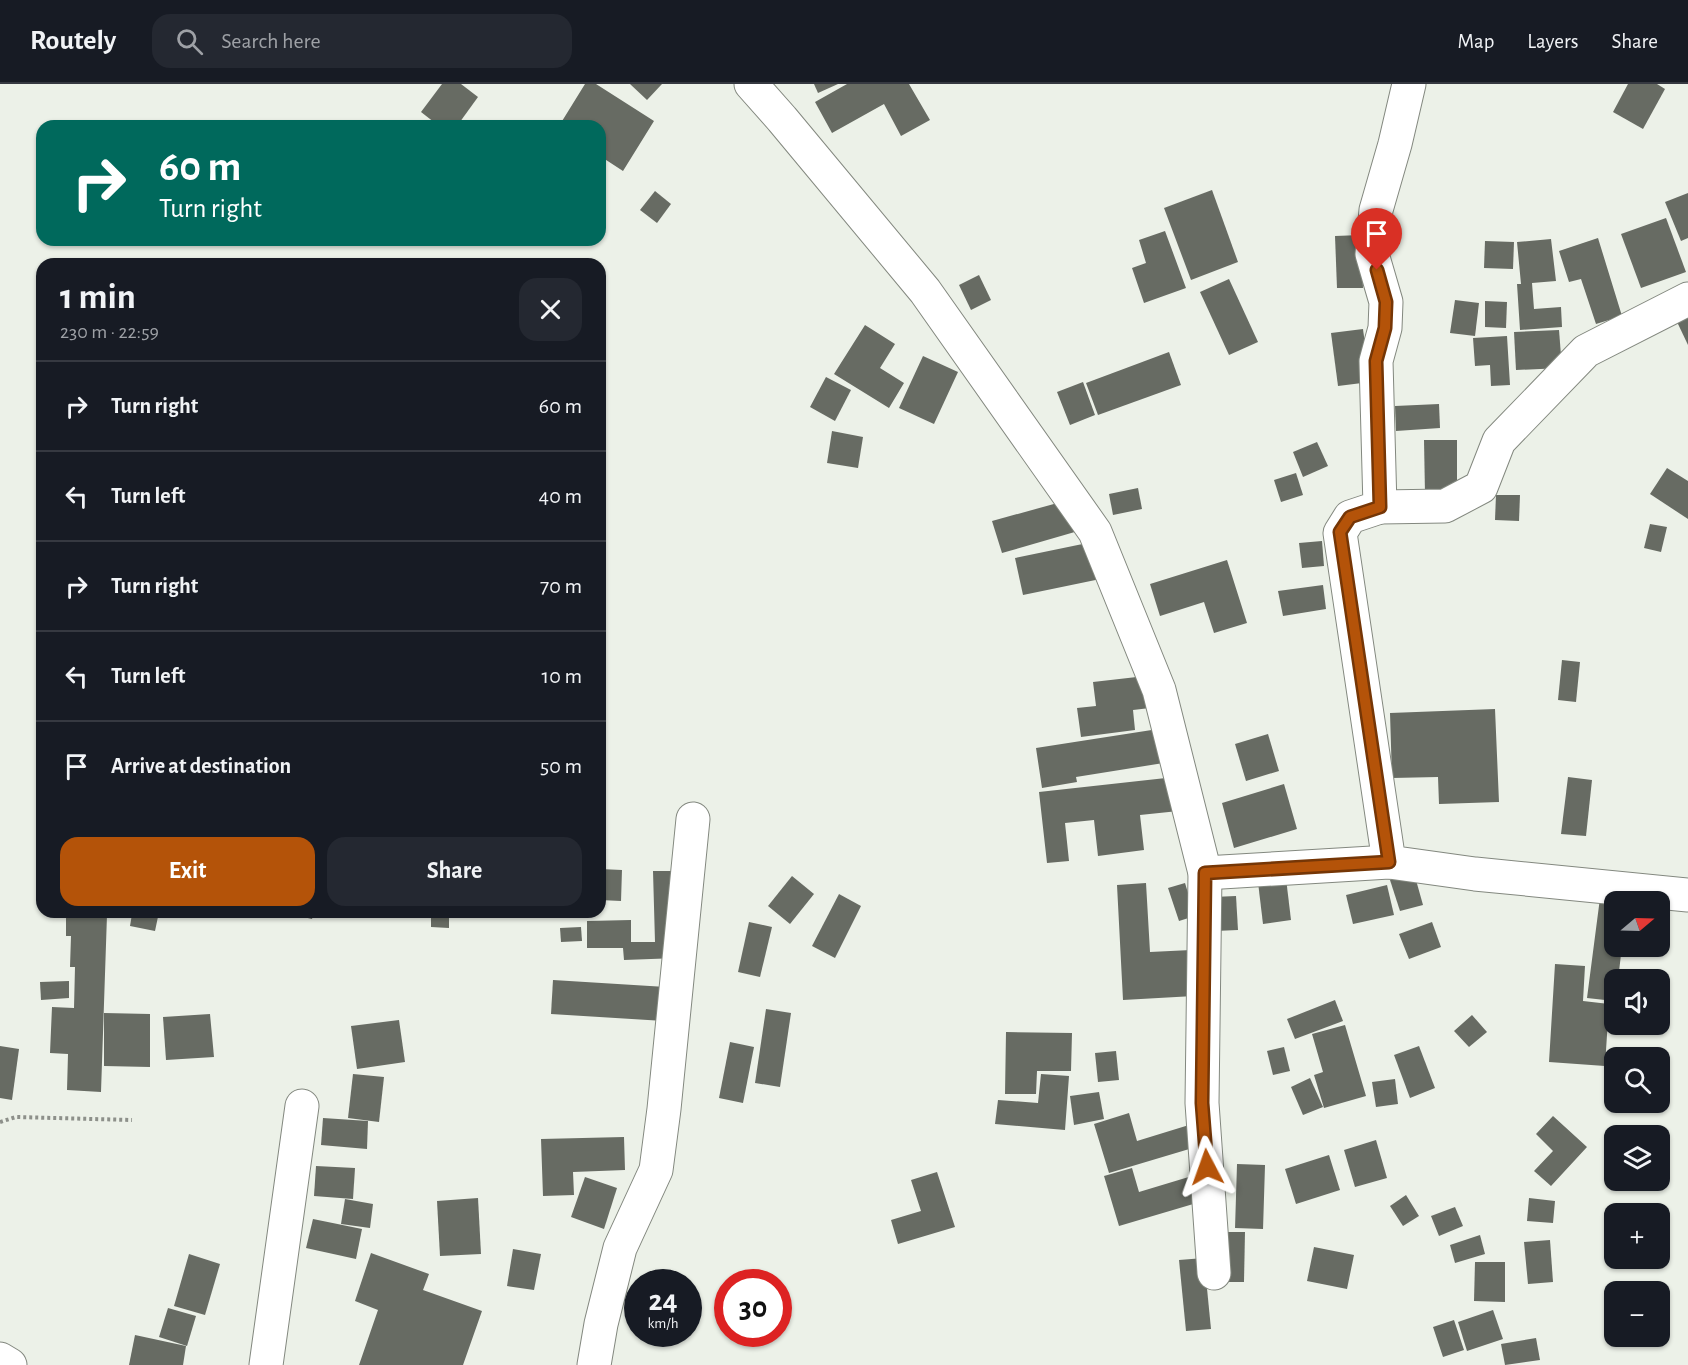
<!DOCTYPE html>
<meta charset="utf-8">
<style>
:root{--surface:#171b24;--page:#242831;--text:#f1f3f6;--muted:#9ea1a6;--line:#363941;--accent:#b45309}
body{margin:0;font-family:"Alegreya Sans",sans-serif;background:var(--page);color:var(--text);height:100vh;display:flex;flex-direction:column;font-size:22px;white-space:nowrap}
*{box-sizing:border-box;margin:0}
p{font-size:20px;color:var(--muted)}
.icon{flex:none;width:33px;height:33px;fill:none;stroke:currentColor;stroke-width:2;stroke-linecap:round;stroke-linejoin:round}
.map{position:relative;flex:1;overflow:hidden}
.panel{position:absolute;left:36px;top:174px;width:570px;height:660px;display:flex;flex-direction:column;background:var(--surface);border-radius:18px;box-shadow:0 2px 4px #0004}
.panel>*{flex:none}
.hud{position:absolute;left:36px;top:36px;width:570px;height:126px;border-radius:18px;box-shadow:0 2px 4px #0004;background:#00695c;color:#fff;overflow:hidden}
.needle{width:39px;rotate:71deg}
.controls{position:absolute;left:1604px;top:807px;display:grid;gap:12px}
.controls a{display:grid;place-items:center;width:66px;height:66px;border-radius:12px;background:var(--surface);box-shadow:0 2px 4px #0004;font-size:30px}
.speed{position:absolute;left:624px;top:1185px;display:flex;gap:12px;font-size:30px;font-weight:700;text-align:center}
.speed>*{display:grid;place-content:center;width:78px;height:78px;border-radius:50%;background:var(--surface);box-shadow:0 2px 4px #0004;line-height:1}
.speed small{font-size:15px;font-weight:400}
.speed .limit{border:9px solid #d22;background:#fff;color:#111}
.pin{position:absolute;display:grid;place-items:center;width:51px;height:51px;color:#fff;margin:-62px -26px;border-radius:50% 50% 50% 0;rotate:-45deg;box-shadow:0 0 6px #0007}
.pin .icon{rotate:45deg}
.me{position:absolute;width:66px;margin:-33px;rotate:356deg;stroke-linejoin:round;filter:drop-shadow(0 0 4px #0008)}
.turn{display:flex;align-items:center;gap:21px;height:126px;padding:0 24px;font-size:27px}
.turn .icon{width:78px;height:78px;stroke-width:2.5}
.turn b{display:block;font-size:42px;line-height:51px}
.round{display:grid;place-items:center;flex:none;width:63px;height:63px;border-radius:18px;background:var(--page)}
.headline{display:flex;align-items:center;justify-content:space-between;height:102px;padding:0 24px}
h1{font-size:36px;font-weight:700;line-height:45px}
.action{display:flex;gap:12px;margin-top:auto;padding:12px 24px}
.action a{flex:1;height:69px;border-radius:18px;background:var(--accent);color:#fff;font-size:24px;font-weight:700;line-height:69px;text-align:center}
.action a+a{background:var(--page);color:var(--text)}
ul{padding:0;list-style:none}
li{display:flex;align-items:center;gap:18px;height:90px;padding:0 24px;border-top:2px solid var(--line)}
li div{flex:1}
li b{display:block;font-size:22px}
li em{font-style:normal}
header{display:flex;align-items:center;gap:36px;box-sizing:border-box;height:84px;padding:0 30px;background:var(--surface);border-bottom:2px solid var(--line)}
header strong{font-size:28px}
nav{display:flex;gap:33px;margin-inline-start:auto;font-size:21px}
.search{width:420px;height:54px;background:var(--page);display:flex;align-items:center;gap:15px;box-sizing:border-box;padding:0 21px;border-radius:18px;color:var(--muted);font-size:22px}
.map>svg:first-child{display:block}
</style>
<header>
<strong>Routely</strong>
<div class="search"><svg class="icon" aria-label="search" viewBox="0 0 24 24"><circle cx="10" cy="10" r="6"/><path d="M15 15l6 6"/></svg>Search here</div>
<nav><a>Map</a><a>Layers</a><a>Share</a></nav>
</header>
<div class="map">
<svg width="1688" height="1281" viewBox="0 0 1688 1281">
<rect width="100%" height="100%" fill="#ecf1e8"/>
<g fill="#676b63">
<polygon points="442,0 461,0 478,13 457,42 439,42 421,28"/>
<polygon points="585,0 596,0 654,37 623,87 600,72 600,42 559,42"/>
<polygon points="630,0 662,0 647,16"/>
<polygon points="814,0 838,0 818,9"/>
<polygon points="847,0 909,0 930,36 901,52 884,20 832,49 815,18"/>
<polygon points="1628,0 1657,0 1665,5 1643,45 1613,28"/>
<polygon points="1212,106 1238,178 1191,196 1164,124"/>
<polygon points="655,107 671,120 657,139 640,126"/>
<polygon points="1688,109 1688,154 1681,157 1665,118"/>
<polygon points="1666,134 1686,188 1641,204 1621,150"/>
<polygon points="1165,147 1186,204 1144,219 1132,184 1146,179 1139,156"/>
<polygon points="1361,151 1363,204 1337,204 1335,152"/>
<polygon points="1598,154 1622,232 1596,240 1581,195 1569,198 1559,167"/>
<polygon points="1551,155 1556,197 1532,199 1534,225 1561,223 1562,243 1520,246 1517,200 1521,200 1517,158"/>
<polygon points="1485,157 1514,158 1513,185 1484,184"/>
<polygon points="979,191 991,216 971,226 959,201"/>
<polygon points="1229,195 1258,258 1229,271 1200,208"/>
<polygon points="1688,212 1688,261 1669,221"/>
<polygon points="1455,216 1479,219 1475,252 1450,249"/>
<polygon points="1485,217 1507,218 1506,244 1485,243"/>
<polygon points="865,241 895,260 880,284 904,299 889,324 834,290"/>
<polygon points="1363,245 1370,298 1338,302 1331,249"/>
<polygon points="1559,246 1562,284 1516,286 1514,248"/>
<polygon points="1507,252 1510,301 1491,302 1490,281 1475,282 1473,254"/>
<polygon points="1169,268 1181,301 1098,331 1086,299"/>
<polygon points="923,272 958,288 934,340 899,324"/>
<polygon points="826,293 851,306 835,337 810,323"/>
<polygon points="1083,298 1095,331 1070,341 1057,308"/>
<polygon points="1439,320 1440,344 1396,347 1395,322"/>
<polygon points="832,347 863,353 858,384 827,379"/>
<polygon points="1424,356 1457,356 1457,410 1425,410"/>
<polygon points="1317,358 1328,382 1303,393 1293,368"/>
<polygon points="1667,384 1688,397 1688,435 1650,410"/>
<polygon points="1296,389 1303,411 1281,418 1274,396"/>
<polygon points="1138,404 1142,425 1113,431 1109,410"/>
<polygon points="1496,411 1520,411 1519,437 1495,436"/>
<polygon points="1083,412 1092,443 1002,469 992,437"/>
<polygon points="1650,440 1667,443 1661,468 1644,464"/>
<polygon points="1102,456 1110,493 1023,511 1015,474"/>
<polygon points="1322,457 1324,482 1302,484 1299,459"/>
<polygon points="1227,476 1247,539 1214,549 1204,518 1160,532 1150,500"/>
<polygon points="1323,501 1326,525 1283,532 1278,507"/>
<polygon points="1562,576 1580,578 1576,618 1558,616"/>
<polygon points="1163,590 1167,622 1133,626 1135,646 1081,653 1077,624 1096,622 1093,598"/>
<polygon points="1495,625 1499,718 1439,720 1438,693 1392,694 1390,629"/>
<polygon points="1171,643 1176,677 1076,693 1077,698 1042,704 1036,664"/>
<polygon points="1268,650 1279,687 1246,697 1235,660"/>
<polygon points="1184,692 1188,726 1140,731 1144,766 1098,772 1094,736 1065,739 1069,777 1047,779 1039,708"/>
<polygon points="1568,693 1592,696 1586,752 1561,750"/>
<polygon points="1284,700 1297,745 1234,764 1222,719"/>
<polygon points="600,785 622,786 621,817 600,816"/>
<polygon points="1285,786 1291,836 1263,840 1257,790"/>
<polygon points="653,787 676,787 678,874 624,876 623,864 587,864 587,837 631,836 631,858 655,858"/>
<polygon points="1414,789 1423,821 1400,827 1390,796"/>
<polygon points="792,792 814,810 790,840 768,822"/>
<polygon points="1146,799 1150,868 1191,866 1194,912 1123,916 1117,801"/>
<polygon points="1185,799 1195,832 1179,837 1168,804"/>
<polygon points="1387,801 1394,831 1353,840 1346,811"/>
<polygon points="839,810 861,822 835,874 812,862"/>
<polygon points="1236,812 1238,846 1215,847 1213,813"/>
<polygon points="1600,814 1614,816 1614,862 1622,862 1618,896 1614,896 1614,917 1587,914"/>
<polygon points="122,828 159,828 155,847 130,842 132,830 122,830"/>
<polygon points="282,828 314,828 312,835"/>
<polygon points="431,828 449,828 449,844 431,843"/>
<polygon points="66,829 107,831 101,1008 67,1006 68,970 50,969 52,923 74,924 75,883 70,883 71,852 66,852"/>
<polygon points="749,838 772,843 760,893 738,888"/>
<polygon points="1432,838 1441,863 1409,875 1399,850"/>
<polygon points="581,843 582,857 561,858 560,844"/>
<polygon points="1555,880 1585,882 1583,917 1609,920 1605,982 1549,978"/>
<polygon points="553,896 666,903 664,937 551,930"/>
<polygon points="69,897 69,914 41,916 40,898"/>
<polygon points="1335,916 1343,937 1295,955 1287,935"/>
<polygon points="766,925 791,929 780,1003 755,999"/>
<polygon points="104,929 150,930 150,983 104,982"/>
<polygon points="210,930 214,973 166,976 163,933"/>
<polygon points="1472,931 1487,948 1469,963 1454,947"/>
<polygon points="399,936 405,978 357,985 351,942"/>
<polygon points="1345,941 1366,1012 1324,1024 1314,991 1323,988 1312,950"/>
<polygon points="1006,948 1072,949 1071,987 1037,987 1036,1010 1005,1010"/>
<polygon points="730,958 754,963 743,1019 719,1014"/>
<polygon points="0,962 19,965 12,1016 0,1014"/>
<polygon points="1419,962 1435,1004 1410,1014 1394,971"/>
<polygon points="1284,963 1290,987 1273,991 1267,967"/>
<polygon points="1116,967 1119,996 1098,998 1095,969"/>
<polygon points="353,990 384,993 379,1038 348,1034"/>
<polygon points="1041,990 1069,992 1065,1046 995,1040 998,1016 1038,1019"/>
<polygon points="1310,994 1323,1023 1303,1031 1291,1003"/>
<polygon points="1395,995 1398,1020 1376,1023 1372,998"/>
<polygon points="1099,1008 1104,1035 1074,1041 1070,1012"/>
<polygon points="1129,1029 1137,1057 1189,1041 1196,1063 1109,1089 1094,1040"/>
<polygon points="1553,1032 1587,1063 1551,1102 1534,1087 1553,1067 1536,1050"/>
<polygon points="323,1034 368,1037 367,1065 321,1061"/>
<polygon points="624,1053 625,1086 573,1088 574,1111 543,1112 541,1055"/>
<polygon points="1376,1056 1387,1094 1355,1103 1344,1066"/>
<polygon points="1329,1071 1340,1106 1296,1120 1285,1085"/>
<polygon points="1237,1080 1265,1081 1263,1145 1235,1144"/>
<polygon points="316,1082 355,1084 353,1115 314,1112"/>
<polygon points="1132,1084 1139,1108 1192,1092 1200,1118 1119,1142 1104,1092"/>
<polygon points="937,1088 955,1143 898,1160 891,1136 921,1127 911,1096"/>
<polygon points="585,1093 617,1104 604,1145 571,1133"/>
<polygon points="1406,1111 1419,1132 1403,1142 1390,1122"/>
<polygon points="478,1114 481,1170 440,1172 437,1117"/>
<polygon points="1529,1114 1555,1117 1553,1139 1527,1137"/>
<polygon points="345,1115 373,1120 370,1144 341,1140"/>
<polygon points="1455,1123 1463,1142 1439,1152 1431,1132"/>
<polygon points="313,1135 362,1145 356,1175 306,1164"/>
<polygon points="1226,1148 1245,1148 1244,1198 1224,1198"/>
<polygon points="1480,1151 1485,1170 1455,1179 1450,1161"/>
<polygon points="1550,1156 1553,1198 1528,1200 1524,1158"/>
<polygon points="1314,1163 1354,1171 1347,1205 1307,1197"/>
<polygon points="513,1165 541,1170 534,1206 507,1202"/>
<polygon points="371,1169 429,1190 423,1206 482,1227 463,1281 359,1281 378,1226 355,1217"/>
<polygon points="189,1170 220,1180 205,1231 174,1222"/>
<polygon points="1204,1174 1211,1245 1186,1247 1179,1176"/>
<polygon points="1475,1178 1505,1178 1505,1218 1474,1217"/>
<polygon points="168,1224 196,1232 187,1262 159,1253"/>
<polygon points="1493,1226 1503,1255 1467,1267 1458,1238"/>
<polygon points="1454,1236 1464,1266 1443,1273 1433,1243"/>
<polygon points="135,1251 186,1262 183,1281 129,1281"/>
<polygon points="1536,1254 1540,1276 1505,1281 1501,1260"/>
</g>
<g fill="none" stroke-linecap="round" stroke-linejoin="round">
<g stroke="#83887f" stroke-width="35">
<g id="street">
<polyline points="751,0 782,35 925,207 1095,448 1159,606 1205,789 1202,1019 1214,1189"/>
<polyline points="1409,0 1395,60 1376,126 1372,170 1386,218 1385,244 1376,277 1380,423 1350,433 1340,449 1389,778 1475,790 1688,811"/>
<polyline points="1380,423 1445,422 1481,403 1499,357 1586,267 1688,215"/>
<polyline points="1205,789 1389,778"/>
<polyline points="0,1275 10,1281"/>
<polyline points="266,1281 302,1022"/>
<polyline points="594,1281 601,1240 620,1164 656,1086 664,1025 693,735"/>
</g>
</g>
<polyline stroke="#8d908a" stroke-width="4" stroke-dasharray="3 3" stroke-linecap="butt" points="0,1038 16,1033 132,1036"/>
<use href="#street" stroke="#fff" stroke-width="33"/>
</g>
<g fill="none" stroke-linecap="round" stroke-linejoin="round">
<g stroke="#753606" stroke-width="15">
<polyline id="route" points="1207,1083 1202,1019 1205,789 1389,778 1340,448 1350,433 1380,423 1376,277 1385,244 1386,218 1377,186"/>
</g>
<use href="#route" stroke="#b45309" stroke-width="10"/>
</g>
</svg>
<div class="controls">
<a><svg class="needle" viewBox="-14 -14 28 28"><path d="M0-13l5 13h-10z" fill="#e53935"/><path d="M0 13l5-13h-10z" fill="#9ea1a6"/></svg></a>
<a><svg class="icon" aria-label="sound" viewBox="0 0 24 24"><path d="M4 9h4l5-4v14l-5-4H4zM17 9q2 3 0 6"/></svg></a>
<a><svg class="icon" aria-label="search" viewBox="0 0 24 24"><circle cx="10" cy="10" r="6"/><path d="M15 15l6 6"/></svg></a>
<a><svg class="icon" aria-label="layers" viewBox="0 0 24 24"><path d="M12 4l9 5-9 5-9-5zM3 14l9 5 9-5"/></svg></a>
<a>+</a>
<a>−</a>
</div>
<div class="speed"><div>24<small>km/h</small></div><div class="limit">30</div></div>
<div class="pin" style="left:1377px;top:186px;background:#d93025"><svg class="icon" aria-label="arrive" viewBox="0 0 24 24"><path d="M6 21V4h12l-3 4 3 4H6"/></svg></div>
<svg class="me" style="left:1207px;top:1083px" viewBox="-20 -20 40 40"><path d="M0-17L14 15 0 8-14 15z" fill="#b45309" stroke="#fff" stroke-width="4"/></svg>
<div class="hud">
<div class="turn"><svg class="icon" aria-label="right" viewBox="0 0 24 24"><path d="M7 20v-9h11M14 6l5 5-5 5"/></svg><div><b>60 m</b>Turn right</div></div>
</div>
<section class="panel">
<div class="headline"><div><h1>1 min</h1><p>230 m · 22:59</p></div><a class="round"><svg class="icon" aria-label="close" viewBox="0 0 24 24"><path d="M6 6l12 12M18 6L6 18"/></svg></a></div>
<ul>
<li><svg class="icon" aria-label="right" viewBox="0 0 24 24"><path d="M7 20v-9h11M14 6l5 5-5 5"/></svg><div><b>Turn right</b></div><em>60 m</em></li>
<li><svg class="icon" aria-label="left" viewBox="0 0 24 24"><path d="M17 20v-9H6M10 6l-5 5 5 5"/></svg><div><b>Turn left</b></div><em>40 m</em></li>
<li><svg class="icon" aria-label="right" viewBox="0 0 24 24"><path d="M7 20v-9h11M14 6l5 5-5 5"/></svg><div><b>Turn right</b></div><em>70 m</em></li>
<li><svg class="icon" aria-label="left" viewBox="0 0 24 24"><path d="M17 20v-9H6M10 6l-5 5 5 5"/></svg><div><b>Turn left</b></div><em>10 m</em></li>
<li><svg class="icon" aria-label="arrive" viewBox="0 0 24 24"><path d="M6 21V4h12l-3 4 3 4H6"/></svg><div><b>Arrive at destination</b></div><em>50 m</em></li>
</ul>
<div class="action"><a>Exit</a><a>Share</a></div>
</section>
</div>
